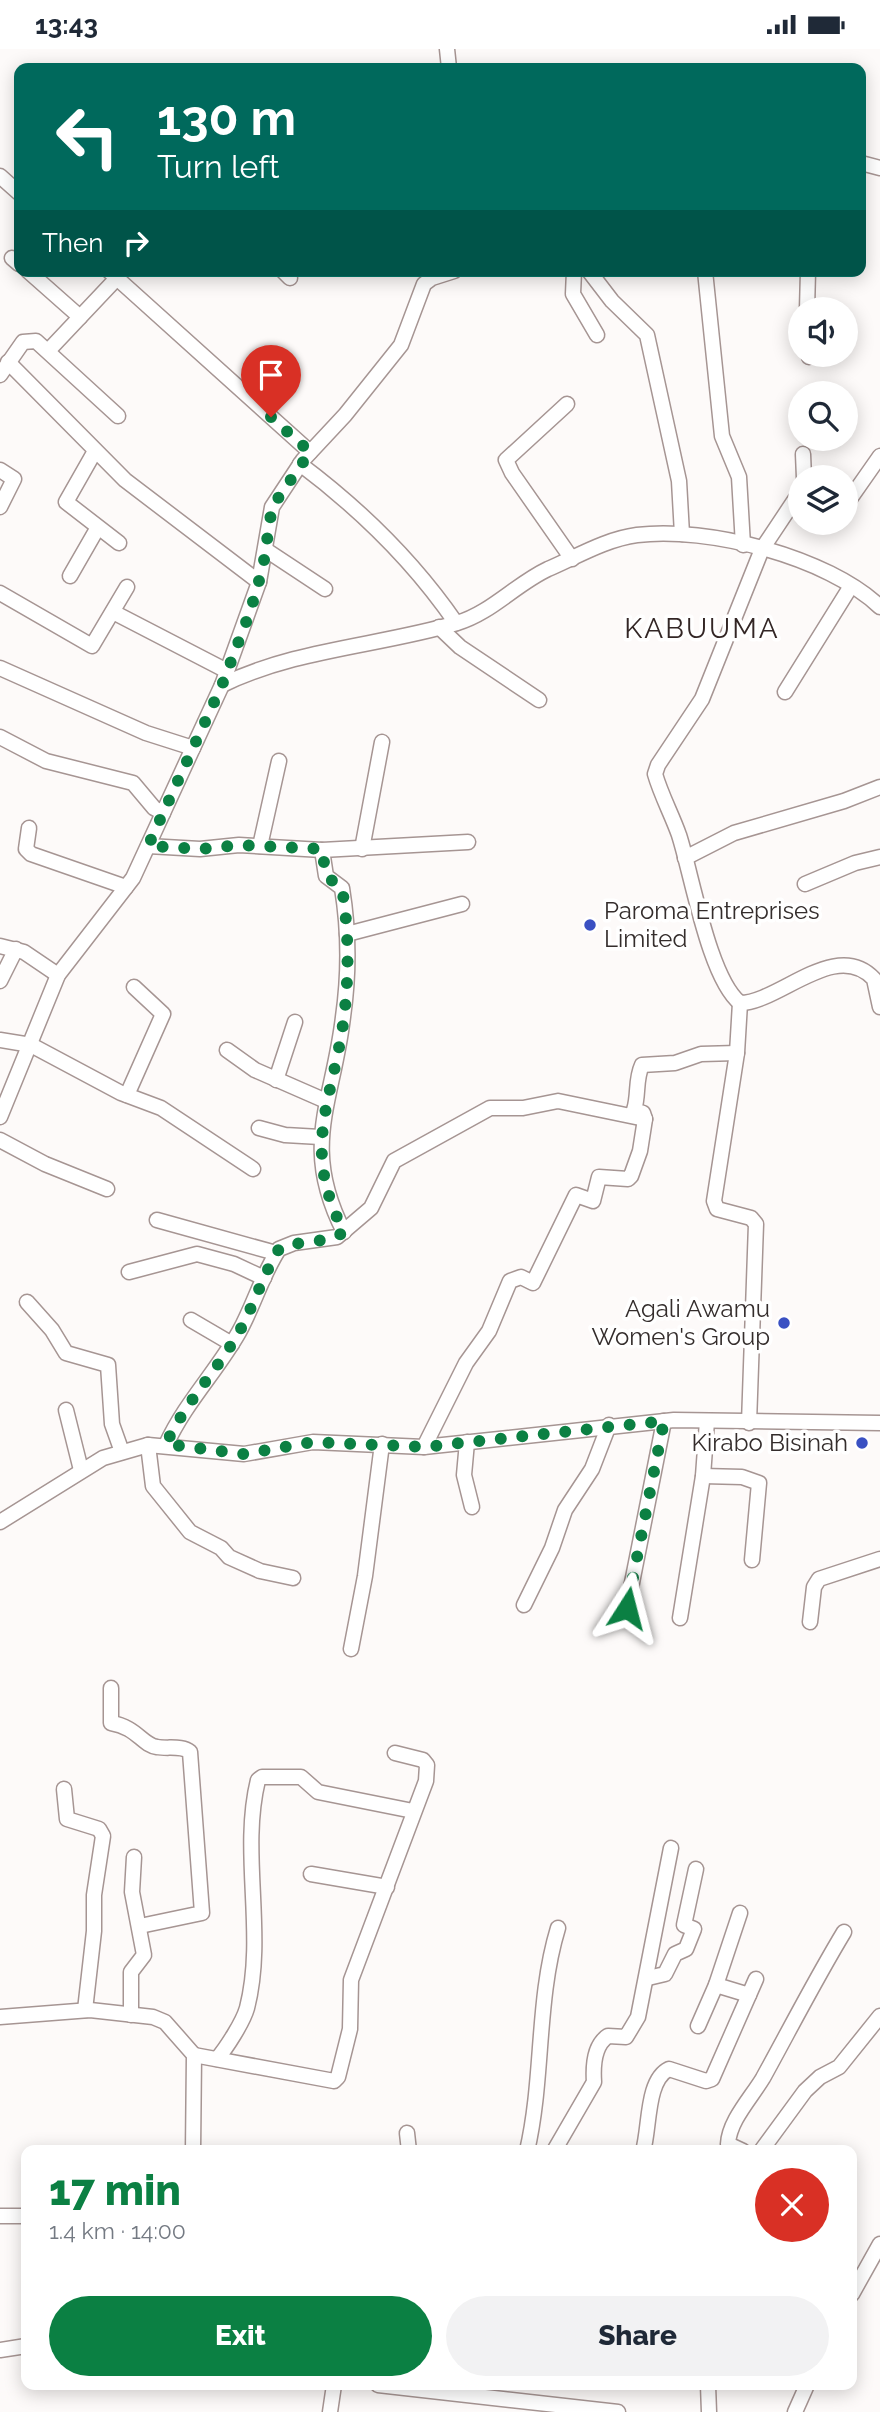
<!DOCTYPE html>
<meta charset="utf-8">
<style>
:root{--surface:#fff;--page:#f2f2f3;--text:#1f2937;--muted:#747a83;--accent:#0b8043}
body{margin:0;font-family:Raleway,sans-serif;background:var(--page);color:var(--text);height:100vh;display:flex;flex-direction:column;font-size:26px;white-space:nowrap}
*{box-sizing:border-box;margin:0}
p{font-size:23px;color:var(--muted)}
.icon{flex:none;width:38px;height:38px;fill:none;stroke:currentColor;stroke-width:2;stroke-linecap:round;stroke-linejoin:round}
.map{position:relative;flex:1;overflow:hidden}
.drawer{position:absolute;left:21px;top:2096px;width:836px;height:245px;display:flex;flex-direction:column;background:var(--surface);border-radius:14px;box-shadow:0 4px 18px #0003}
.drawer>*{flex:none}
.hud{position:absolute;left:14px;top:14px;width:852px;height:214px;border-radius:14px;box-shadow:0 4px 18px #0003;background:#00695c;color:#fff;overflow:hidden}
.fabs{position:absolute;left:788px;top:248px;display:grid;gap:14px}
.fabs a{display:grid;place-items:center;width:70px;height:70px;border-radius:50%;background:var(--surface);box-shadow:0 4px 18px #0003;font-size:35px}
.pin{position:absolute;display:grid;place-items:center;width:60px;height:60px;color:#fff;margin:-72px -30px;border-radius:50% 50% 50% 0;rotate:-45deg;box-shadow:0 0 7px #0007}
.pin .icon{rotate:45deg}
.me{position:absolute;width:77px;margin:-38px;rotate:9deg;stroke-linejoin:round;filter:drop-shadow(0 0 5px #0008)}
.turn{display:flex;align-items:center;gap:24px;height:147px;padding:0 28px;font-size:32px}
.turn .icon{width:91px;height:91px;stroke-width:2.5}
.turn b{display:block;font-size:49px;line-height:60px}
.then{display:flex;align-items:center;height:66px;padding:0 28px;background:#0003;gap:14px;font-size:26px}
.round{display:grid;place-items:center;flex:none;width:74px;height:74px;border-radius:37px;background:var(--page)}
.headline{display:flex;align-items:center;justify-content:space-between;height:119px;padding:0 28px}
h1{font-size:42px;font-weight:800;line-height:52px;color:var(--accent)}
.button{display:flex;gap:14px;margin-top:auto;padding:14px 28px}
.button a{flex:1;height:80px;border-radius:42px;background:var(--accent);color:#fff;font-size:28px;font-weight:800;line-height:80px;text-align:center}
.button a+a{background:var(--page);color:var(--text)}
.status{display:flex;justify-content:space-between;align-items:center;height:49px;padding:0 35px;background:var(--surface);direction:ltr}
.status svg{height:19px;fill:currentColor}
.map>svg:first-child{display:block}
</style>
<div class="status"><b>13:43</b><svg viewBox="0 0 49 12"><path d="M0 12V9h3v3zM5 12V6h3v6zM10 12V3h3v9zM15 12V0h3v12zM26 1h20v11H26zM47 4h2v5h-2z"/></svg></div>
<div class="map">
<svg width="880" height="2363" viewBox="0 0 880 2363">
<rect width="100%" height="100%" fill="#fdfaf9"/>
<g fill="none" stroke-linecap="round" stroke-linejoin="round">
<g stroke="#a69593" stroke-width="17">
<g id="minor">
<polyline points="447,0 449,19"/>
<polyline points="861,114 880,119"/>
<polyline points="0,127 19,144"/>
<polyline points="12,209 19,215"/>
<polyline points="28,222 80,268"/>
<polyline points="109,222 310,403"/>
<polyline points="283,222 290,229"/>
<polyline points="574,222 573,245 597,286"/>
<polyline points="589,222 612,252 647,286 679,432 682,485"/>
<polyline points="705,222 722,387 739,428 743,496"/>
<polyline points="807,261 808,222"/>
<polyline points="48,302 117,229"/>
<polyline points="809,306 809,308"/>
<polyline points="8,313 125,431 259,533"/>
<polyline points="0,326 23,293 36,292 118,367"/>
<polyline points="567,355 506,411 512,424 572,510"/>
<polyline points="95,402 66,453 119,494"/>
<polyline points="803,405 804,429"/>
<path d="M300,415C360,460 414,513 456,574"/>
<polyline points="0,421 14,430 0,458"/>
<polyline points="845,457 880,407"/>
<polyline points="266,501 325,540"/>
<polyline points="70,527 97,480"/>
<polyline points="0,544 92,597 127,538"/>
<polyline points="113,563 227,622"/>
<polyline points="439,578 460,598 539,651"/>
<polyline points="0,619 146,684 193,699"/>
<path d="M222,636C296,600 379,597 457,574C491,564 516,535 548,520C576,508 606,490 637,486C707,477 828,508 880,558"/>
<polyline points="785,643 851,537"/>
<polyline points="0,688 46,712 133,734 154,759 163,764"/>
<polyline points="29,779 26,800 31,805 126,838"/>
<polyline points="148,797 200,800 239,796 322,801 468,793"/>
<polyline points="260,797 279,712"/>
<polyline points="362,800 382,693"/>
<path d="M322,801L326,827L342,839C349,882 349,926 343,968C333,1054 300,1097 344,1183"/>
<polyline points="685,809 734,784 844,752 880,738"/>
<polyline points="805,835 855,814 880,808"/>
<polyline points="347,885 462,855"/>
<polyline points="0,897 24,903 58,926"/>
<polyline points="0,932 16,900"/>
<path d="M740,954C709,929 692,826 679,786C672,766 661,746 655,725L658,716L702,650L762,500L800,443"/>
<polyline points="740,954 737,1004 714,1152 717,1160 751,1169 756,1175 749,1374"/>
<path d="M740,954C779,954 836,889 874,930L880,958"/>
<polyline points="0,991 31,996 121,1044 161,1059 253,1120"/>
<polyline points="227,1001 255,1021 326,1052"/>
<polyline points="276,1031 295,973"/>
<polyline points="127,1046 163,965 134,938"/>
<polyline points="0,1068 58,926 133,829 222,636 259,533 272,458 303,411 345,366 401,296 424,235 432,229 454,222"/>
<polyline points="259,1079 285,1086 320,1088"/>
<polyline points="0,1091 45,1115 107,1140"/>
<polyline points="157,1171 276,1204"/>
<polyline points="129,1223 197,1205 234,1215 264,1229"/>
<polyline points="27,1253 52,1281 66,1304 108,1316 112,1375 122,1403"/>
<polyline points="191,1271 232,1295"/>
<polyline points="66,1361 81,1421"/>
<polyline points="467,1393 464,1426 472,1458"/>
<polyline points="148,1396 153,1437 190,1483 221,1499 229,1508 260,1522 293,1529"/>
<path d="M166,1396C185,1354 217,1322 239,1283C254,1256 262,1226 279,1200L294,1194L337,1188L371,1159L394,1112L490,1059H523L558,1052L645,1070L643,1064L634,1061C639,1046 635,1031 642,1016L675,1014L701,1005L737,1004"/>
<polyline points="424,1398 466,1314 489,1282 510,1232 521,1228 533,1234 576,1146 593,1152 599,1128 628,1130 631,1127 640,1102 645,1070"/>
<polyline points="703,1427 742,1428 759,1434 752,1511"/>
<polyline points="0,1473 103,1409 148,1396 244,1405 313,1393 424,1398 674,1371 880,1374"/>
<polyline points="524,1556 552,1499 565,1461 592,1420 609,1376"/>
<polyline points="627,1559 664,1372"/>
<polyline points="680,1569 703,1427 707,1372"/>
<polyline points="810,1573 814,1538 819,1530 880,1510"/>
<polyline points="351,1600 365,1527 382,1395"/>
<path d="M111,1639V1674C137,1678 142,1696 157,1698C168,1700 182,1696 190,1703L202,1864L140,1877"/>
<polyline points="64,1740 67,1770 99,1780 103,1787 94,1846 94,1882 85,1961"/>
<polyline points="311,1825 387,1838"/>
<polyline points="648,1929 665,1925 675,1905 686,1900 694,1880 684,1876 696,1820"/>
<polyline points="716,1936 749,1946"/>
<polyline points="131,1966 131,1923 144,1906 132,1843 134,1808"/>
<polyline points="0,1968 90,1961 153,1968 165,1973 194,2006 193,2102"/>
<polyline points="698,1977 716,1936 740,1864"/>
<polyline points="194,2006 334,2032 338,2028 350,1980 351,1931 426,1732 427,1716 423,1711 395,1704"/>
<path d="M217,2010C227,1998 243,1973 247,1959C266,1885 240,1804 258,1731L262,1728H301L318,1743L413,1762"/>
<polyline points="407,2084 409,2102"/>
<path d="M527,2102C544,2029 536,1951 558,1879"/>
<path d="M554,2102L594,2033C593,2018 594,1996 608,1987L626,1988L638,1968L671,1799"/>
<path d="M643,2102C650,2079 646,2031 669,2020L706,2032L712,2030L756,1930"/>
<path d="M743,2102L728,2095C729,2072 751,2049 763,2029C790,1980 815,1931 844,1883"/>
<polyline points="761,2102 805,2042 820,2028 839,2018 880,1967"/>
<polyline points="0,2167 26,2167"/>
<polyline points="852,2245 880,2195"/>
<polyline points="0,2301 26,2297"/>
<polyline points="378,2336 618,2363"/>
<polyline points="708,2336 709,2363"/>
<polyline points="330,2363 334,2336"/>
<polyline points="795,2363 807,2336"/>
</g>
</g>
<use href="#minor" stroke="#fff" stroke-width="14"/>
</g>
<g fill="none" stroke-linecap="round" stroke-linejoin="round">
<path stroke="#0b8043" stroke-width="12" stroke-dasharray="0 21.6" d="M271,368L310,403L272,458L263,518L250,563L222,636L148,797L200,800L239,796L322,800L326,827L342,839C349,882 349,926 344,968C333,1054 300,1097 344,1183C325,1196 299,1190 279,1200C263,1226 254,1256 239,1283C217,1322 185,1354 166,1395L244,1405L313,1393L424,1398L664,1372L627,1559"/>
</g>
<g fill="#3a50c2" stroke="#fff" stroke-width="2.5">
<circle cx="590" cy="876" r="7"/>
<circle cx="784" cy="1274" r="7"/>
<circle cx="862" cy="1394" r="7"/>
</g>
<g text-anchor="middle" stroke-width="7" stroke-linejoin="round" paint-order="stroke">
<g font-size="24" fill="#342d2c" stroke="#fff" text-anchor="end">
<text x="604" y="870" text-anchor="start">Paroma Entreprises<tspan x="604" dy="28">Limited</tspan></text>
<text x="770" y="1268">Agali Awamu<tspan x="770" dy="28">Women's Group</tspan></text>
<text x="848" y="1402">Kirabo Bisinah</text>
</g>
<g font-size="28" letter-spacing="2" fill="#332625" stroke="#fff">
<text x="702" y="589">KABUUMA</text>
</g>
</g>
</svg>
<div class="fabs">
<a><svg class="icon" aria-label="sound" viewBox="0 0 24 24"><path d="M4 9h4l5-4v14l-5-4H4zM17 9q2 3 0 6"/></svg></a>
<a><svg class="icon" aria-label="search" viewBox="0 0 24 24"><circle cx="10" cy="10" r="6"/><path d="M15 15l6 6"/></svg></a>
<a><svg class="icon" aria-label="layers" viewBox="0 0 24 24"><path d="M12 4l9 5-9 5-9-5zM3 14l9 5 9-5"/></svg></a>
</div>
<div class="pin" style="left:271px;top:368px;background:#d93025"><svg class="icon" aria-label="arrive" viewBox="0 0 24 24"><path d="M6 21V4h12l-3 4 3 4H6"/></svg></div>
<svg class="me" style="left:627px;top:1559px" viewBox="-20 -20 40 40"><path d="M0-17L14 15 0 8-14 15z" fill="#0b8043" stroke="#fff" stroke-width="4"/></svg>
<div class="hud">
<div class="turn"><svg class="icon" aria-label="left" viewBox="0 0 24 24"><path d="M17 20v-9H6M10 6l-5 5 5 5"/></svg><div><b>130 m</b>Turn left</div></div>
<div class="then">Then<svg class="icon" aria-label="right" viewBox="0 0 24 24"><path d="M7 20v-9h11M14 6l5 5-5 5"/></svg></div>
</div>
<section class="drawer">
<div class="headline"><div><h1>17 min</h1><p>1.4 km · 14:00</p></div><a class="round" style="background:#d93025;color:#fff"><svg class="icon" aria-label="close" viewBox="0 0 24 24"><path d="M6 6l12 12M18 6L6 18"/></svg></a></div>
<div class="button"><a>Exit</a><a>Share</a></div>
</section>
</div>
